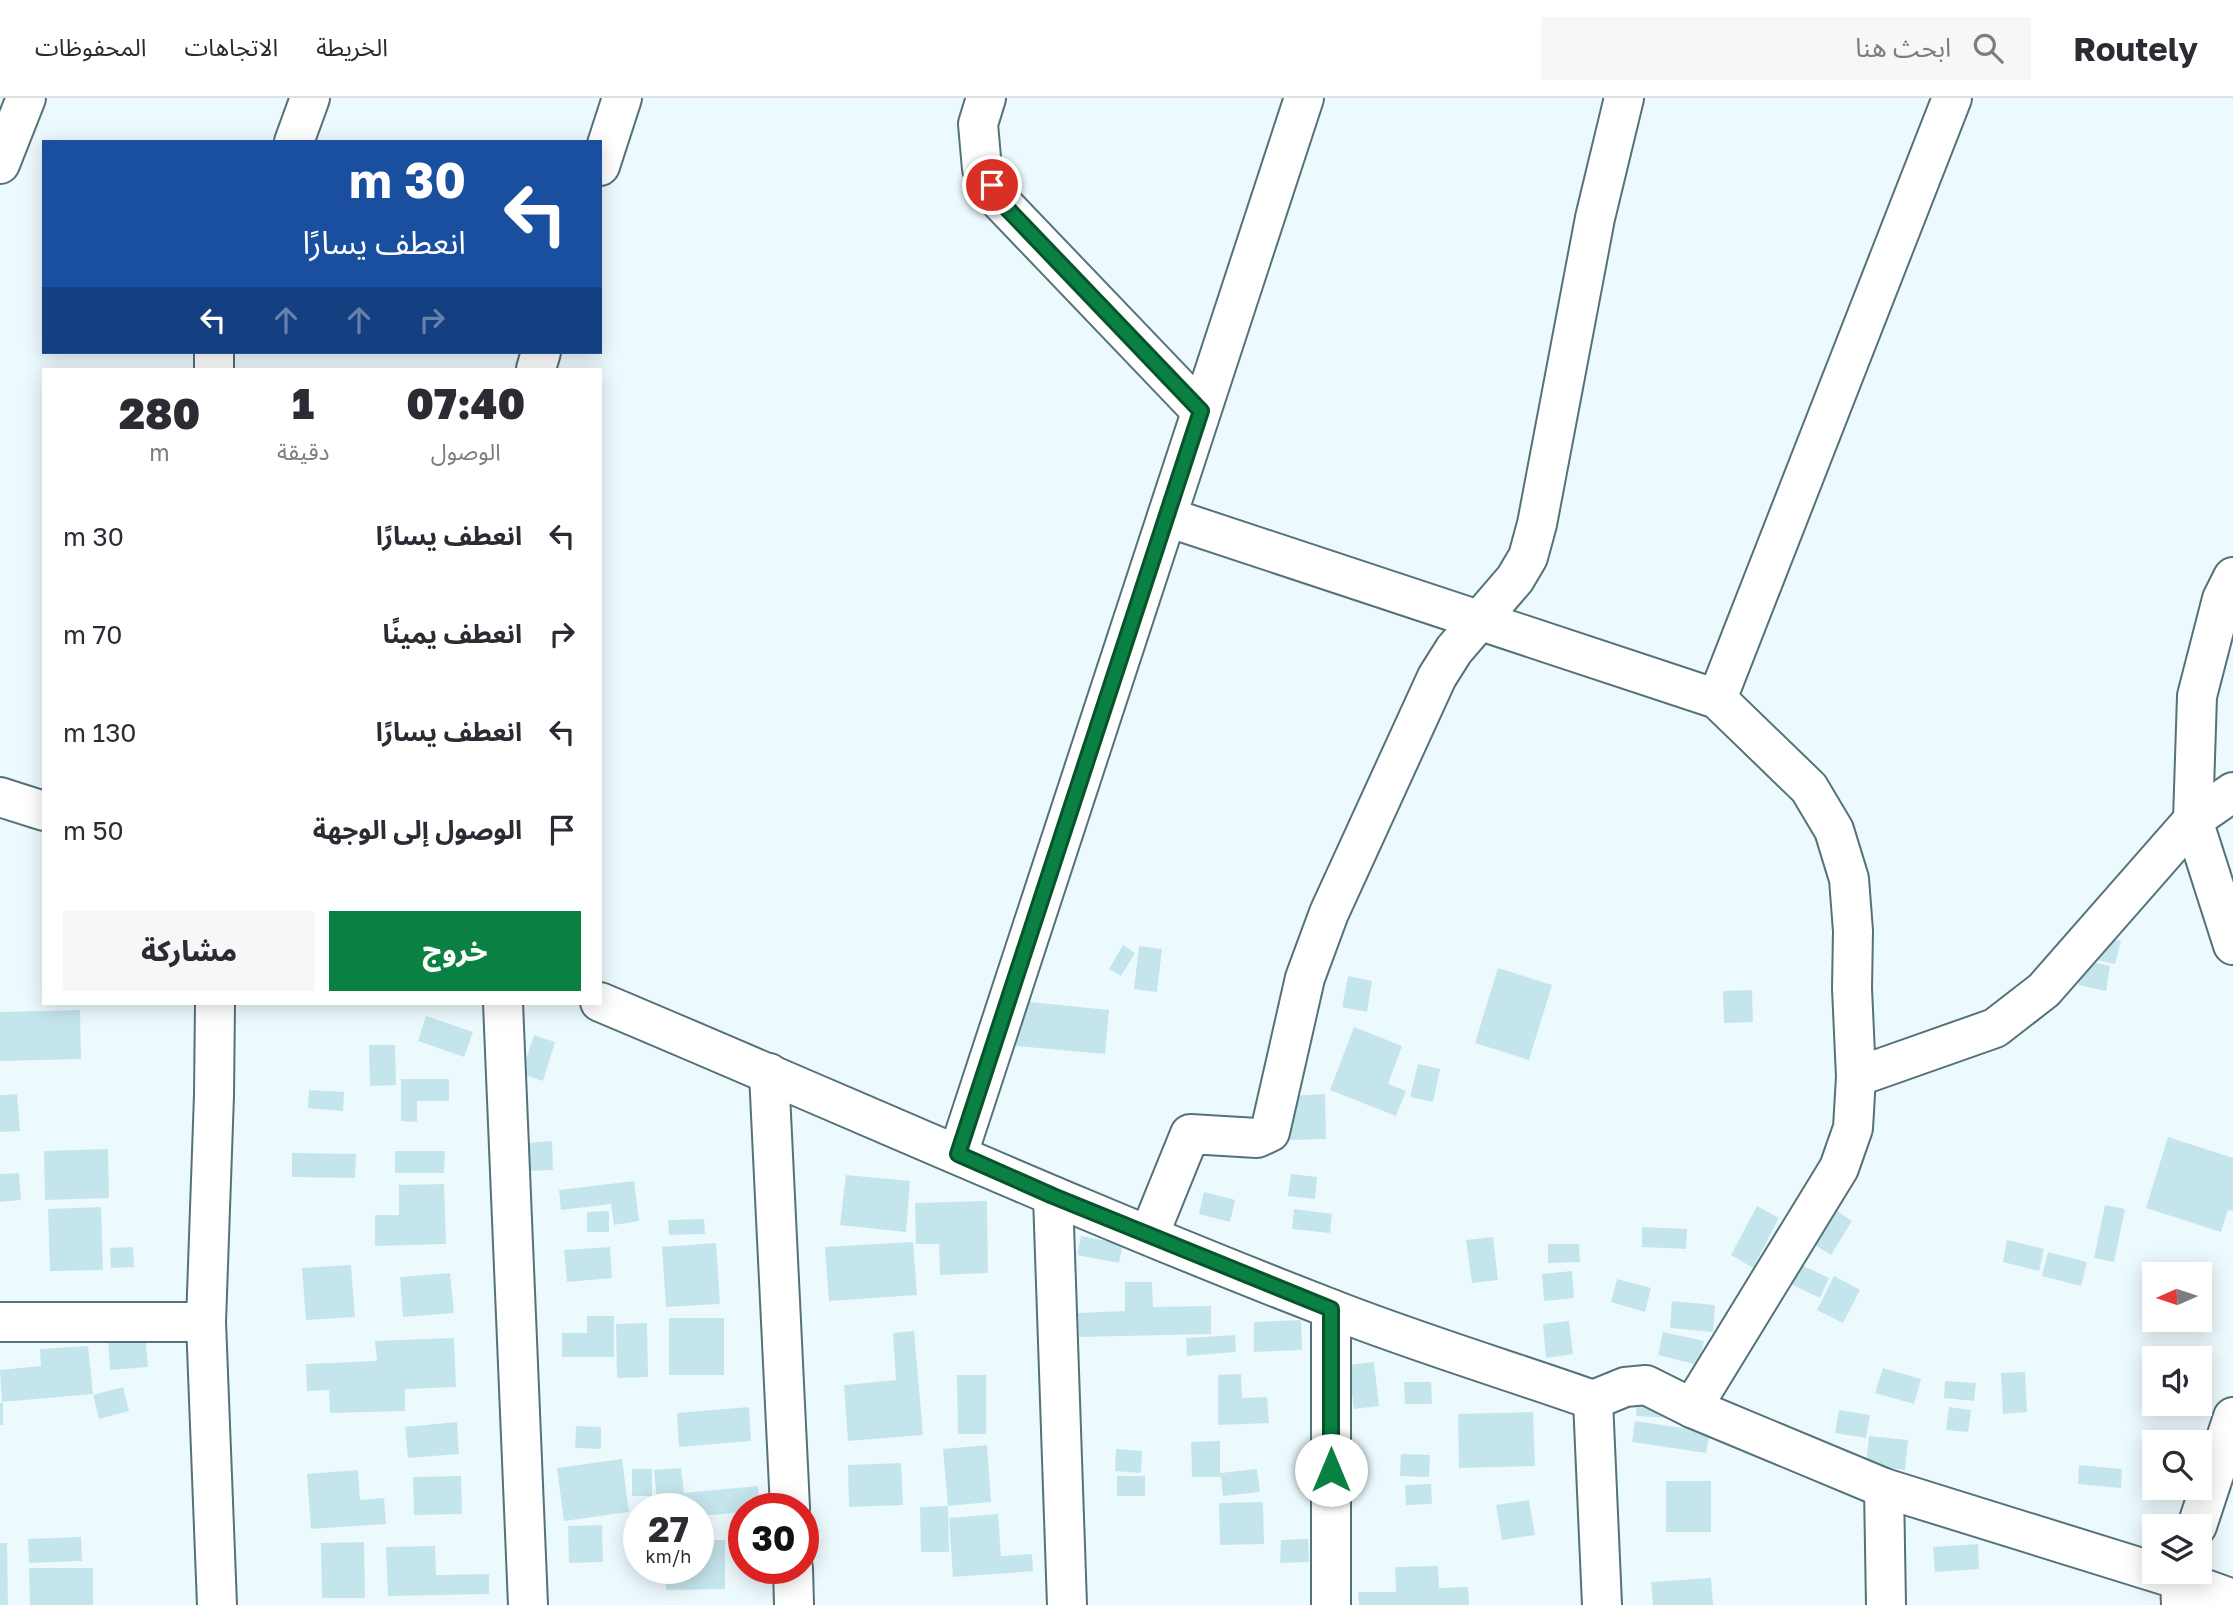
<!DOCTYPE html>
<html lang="ar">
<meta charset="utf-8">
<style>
:root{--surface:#fff;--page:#f7f7f7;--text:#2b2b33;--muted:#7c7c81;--line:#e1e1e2;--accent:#0b8043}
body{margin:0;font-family:"Golos Text","Noto Sans Arabic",sans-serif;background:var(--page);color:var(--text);direction:rtl;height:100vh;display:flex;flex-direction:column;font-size:26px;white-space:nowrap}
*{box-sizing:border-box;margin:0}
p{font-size:23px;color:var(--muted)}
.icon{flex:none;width:38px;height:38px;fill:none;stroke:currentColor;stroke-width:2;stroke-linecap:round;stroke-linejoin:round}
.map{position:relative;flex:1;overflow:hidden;direction:ltr}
.details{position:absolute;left:42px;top:270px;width:560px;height:637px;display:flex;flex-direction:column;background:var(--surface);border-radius:0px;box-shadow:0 4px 18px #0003;direction:rtl}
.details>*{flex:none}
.top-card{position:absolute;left:42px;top:42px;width:560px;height:214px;border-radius:0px;box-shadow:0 4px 18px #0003;direction:rtl;background:#1a4fa0;color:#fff;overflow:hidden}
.needle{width:46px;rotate:267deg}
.tools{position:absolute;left:2142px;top:1164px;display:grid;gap:14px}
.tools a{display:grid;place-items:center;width:70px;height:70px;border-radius:0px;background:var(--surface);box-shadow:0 4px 18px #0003;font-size:35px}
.speed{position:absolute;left:623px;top:1395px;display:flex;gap:14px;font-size:35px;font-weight:700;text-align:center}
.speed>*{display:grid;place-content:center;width:91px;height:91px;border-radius:50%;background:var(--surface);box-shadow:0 4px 18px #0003;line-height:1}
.speed small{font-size:18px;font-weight:400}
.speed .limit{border:10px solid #d22;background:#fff;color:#111}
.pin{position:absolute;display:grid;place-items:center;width:60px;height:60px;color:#fff;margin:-30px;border:4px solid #fff;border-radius:50%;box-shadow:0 2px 7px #0007}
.me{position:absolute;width:77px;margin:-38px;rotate:0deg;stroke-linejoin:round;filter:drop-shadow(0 0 5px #0008)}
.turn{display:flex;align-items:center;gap:24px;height:147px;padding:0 21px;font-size:32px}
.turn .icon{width:91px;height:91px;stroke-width:2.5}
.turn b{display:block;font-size:49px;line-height:60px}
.lanes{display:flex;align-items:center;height:66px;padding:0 21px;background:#0003;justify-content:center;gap:35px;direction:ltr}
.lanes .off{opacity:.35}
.eta{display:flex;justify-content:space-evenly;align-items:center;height:119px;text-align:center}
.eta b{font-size:42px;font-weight:800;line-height:49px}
.cta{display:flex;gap:14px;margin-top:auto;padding:14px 21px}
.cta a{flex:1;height:80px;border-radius:0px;background:var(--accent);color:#fff;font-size:28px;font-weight:800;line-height:80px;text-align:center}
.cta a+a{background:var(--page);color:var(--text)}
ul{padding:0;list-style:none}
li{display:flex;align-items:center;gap:21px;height:98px;padding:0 21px}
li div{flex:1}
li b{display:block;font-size:26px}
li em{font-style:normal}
header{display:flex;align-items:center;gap:42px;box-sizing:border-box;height:98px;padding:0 35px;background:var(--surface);border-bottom:2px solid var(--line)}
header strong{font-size:33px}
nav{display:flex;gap:38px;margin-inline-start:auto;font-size:24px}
.search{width:490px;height:63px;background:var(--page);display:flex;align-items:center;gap:18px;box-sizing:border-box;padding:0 24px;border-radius:0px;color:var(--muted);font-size:26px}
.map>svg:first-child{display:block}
</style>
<header>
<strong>Routely</strong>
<div class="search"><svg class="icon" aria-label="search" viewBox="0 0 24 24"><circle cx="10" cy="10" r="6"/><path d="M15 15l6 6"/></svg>ابحث هنا</div>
<nav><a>الخريطة</a><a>الاتجاهات</a><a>المحفوظات</a></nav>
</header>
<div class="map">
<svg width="2233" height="1507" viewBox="0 0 2233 1507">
<rect width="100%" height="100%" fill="#edfafd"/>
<g fill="#c5e5ed">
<polygon points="2093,836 2121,843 2115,866 2088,860"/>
<polygon points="1123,847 1135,855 1121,878 1109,871"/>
<polygon points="1139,848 1162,851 1157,894 1134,891"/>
<polygon points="2083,862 2110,868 2106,893 2078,887"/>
<polygon points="1498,870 1552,887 1529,962 1475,945"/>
<polygon points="1348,878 1372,883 1367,914 1342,909"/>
<polygon points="1752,892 1753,924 1724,925 1723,893"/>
<polygon points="1020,903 1109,912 1105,956 1016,948"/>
<polygon points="80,912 81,961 0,963 0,914"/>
<polygon points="426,918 473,934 464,959 418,943"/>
<polygon points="1354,929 1402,948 1388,986 1406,993 1396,1018 1330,992"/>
<polygon points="534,937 555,944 543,983 521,976"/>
<polygon points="369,947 395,947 396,987 370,988"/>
<polygon points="1418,966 1440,971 1433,1004 1410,999"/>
<polygon points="401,981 449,981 449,1003 417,1003 417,1024 401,1023"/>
<polygon points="309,992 344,994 343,1013 308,1010"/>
<polygon points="17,996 20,1033 0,1034 0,997"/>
<polygon points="1325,996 1326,1041 1289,1042 1288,998"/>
<polygon points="2168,1039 2233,1060 2233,1113 2228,1112 2221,1134 2146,1110"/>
<polygon points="552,1043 553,1072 527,1073 526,1045"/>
<polygon points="108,1051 109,1100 45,1102 44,1053"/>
<polygon points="395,1053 445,1053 444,1075 395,1075"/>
<polygon points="292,1055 356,1056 355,1080 292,1079"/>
<polygon points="19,1075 21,1102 0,1104 0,1076"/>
<polygon points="1291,1076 1317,1079 1315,1101 1288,1098"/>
<polygon points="846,1077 910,1083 906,1134 840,1127"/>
<polygon points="634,1083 639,1123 614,1127 611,1106 561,1112 559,1092"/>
<polygon points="444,1086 446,1146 375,1148 375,1117 399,1117 399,1087"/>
<polygon points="1204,1094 1235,1102 1230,1124 1199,1116"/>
<polygon points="987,1103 988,1175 940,1177 939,1146 916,1146 915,1105"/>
<polygon points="1827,1106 1852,1123 1831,1157 1805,1141"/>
<polygon points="2105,1107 2125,1111 2114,1164 2094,1160"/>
<polygon points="1757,1108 1779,1120 1753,1170 1731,1157"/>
<polygon points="101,1109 103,1172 50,1173 48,1111"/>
<polygon points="1294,1111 1332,1116 1330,1135 1292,1131"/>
<polygon points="609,1113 609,1134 587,1134 587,1114"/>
<polygon points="704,1121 705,1136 669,1137 668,1122"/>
<polygon points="1642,1129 1687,1131 1686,1151 1642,1149"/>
<polygon points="1081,1138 1123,1146 1119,1165 1077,1157"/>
<polygon points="1493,1139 1498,1182 1472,1185 1466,1142"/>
<polygon points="2007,1142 2044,1151 2039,1173 2003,1164"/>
<polygon points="913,1144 917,1197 829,1203 825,1149"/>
<polygon points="716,1145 720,1206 666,1209 662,1149"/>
<polygon points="1548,1146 1579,1146 1580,1164 1548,1165"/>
<polygon points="133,1149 134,1169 111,1170 110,1150"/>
<polygon points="610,1149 612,1180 567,1184 564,1152"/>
<polygon points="2048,1154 2087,1164 2081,1188 2042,1178"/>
<polygon points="1795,1164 1829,1180 1820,1200 1786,1184"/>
<polygon points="351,1167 355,1219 306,1222 302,1170"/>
<polygon points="1572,1173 1574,1200 1544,1203 1542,1176"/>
<polygon points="450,1175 454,1215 403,1219 400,1179"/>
<polygon points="1834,1178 1860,1192 1843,1225 1817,1212"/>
<polygon points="1617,1181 1651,1190 1645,1214 1611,1204"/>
<polygon points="1125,1184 1152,1184 1153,1209 1211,1208 1211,1236 1079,1239 1078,1215 1125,1213"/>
<polygon points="1672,1203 1715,1207 1713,1234 1670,1230"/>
<polygon points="587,1218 614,1218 614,1259 562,1259 562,1235 587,1235"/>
<rect x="669" y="1220" width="55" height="57"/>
<polygon points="144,1222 148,1269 110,1272 107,1225"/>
<polygon points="1301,1222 1302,1252 1254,1254 1254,1224"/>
<polygon points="1569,1223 1573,1256 1546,1260 1543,1226"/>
<polygon points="647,1225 648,1279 617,1280 616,1226"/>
<polygon points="914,1233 923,1337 848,1343 844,1287 896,1282 893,1235"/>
<polygon points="1663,1234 1704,1243 1698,1267 1658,1257"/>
<polygon points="1235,1237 1236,1254 1187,1258 1186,1240"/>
<polygon points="454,1240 456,1289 405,1291 405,1313 330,1315 329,1292 307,1293 306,1266 377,1263 375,1243"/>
<polygon points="88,1248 93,1296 2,1304 0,1272 41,1268 40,1251"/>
<polygon points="1374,1264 1379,1308 1354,1311 1348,1267"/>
<polygon points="1883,1270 1921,1281 1914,1306 1875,1295"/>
<polygon points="2025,1274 2027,1314 2003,1316 2001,1275"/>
<polygon points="1241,1276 1242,1300 1267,1299 1269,1325 1218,1327 1218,1277"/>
<polygon points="957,1277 986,1277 986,1336 958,1336"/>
<polygon points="1945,1283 1976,1285 1974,1303 1944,1300"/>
<polygon points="1404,1284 1431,1284 1432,1306 1405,1306"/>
<polygon points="123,1289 129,1313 99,1321 93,1297"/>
<polygon points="1637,1298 1670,1320 1636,1318"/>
<rect x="0" y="1305" width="3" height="22"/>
<polygon points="749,1309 751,1343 679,1349 677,1315"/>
<polygon points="1949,1309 1971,1312 1968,1334 1946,1332"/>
<polygon points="1839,1312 1870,1317 1866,1340 1835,1335"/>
<polygon points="1533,1314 1535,1368 1459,1370 1458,1316"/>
<polygon points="1635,1323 1710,1334 1706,1355 1632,1344"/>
<polygon points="457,1324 459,1356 408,1360 405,1329"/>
<polygon points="576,1328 601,1329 601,1351 575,1350"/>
<polygon points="1869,1338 1908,1342 1905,1372 1866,1367"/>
<polygon points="1220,1343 1220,1375 1257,1371 1260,1394 1223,1398 1221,1379 1192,1379 1191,1344"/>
<polygon points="987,1347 991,1404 948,1408 943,1351"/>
<polygon points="1116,1351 1142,1353 1141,1375 1115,1373"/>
<polygon points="1401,1356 1430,1357 1429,1379 1400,1378"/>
<polygon points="622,1361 629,1414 564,1423 557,1370"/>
<polygon points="901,1365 903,1407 849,1409 848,1367"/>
<polygon points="2079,1367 2122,1371 2121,1390 2078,1386"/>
<polygon points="681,1370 684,1395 758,1388 760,1410 744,1410 744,1414 698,1418 698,1410 658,1410 654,1372"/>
<rect x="632" y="1371" width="20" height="27"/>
<polygon points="358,1372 360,1402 384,1400 386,1426 311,1431 307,1376"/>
<polygon points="461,1378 462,1416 414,1417 413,1379"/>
<rect x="1117" y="1378" width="28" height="20"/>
<rect x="1666" y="1383" width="45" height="51"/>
<polygon points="1431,1386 1432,1406 1406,1407 1405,1387"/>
<polygon points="1529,1402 1535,1437 1502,1442 1496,1407"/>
<polygon points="1263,1404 1264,1446 1220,1447 1219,1405"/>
<polygon points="948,1408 949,1454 921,1454 920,1409"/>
<polygon points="998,1416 1001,1458 1032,1456 1033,1473 953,1479 949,1420"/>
<polygon points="602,1427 603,1464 569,1465 568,1428"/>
<polygon points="81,1439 82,1463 29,1465 28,1441"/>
<polygon points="1308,1441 1309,1464 1280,1465 1281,1442"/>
<polygon points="698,1442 725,1442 725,1491 666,1492 665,1470 698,1470"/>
<polygon points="364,1444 365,1500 322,1500 321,1445"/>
<polygon points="0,1445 7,1445 8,1507 0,1507"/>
<polygon points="1978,1446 1979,1471 1935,1474 1933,1449"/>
<polygon points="435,1448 436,1477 489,1476 489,1496 388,1498 386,1449"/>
<polygon points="1438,1468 1439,1490 1468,1489 1469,1507 1359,1507 1358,1494 1396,1494 1395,1469"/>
<polygon points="29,1470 93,1470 93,1507 30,1507"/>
<polygon points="1711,1480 1713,1507 1653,1507 1651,1484"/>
</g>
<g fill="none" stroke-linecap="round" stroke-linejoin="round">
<g stroke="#547279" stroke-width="42">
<g id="minor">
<polyline points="986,0 978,26 982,71 1001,104 1201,313"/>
<polyline points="294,44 310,0"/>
<polyline points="0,66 26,0"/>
<polyline points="600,68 622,0"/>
<polyline points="214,271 214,254"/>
<polyline points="536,271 541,254"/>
<polyline points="1167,419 1717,601 1809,690 1834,732 1849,781 1853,833 1852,890 1856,979 1853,1030 1839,1070 1692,1310"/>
<polyline points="2233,479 2222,501 2197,598 2193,722 2233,847"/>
<polyline points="1717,601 1952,0"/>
<polyline points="0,699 44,713"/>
<path d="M600,904C843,1006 1083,1115 1329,1210C1415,1244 1505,1271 1593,1302L1625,1289L1646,1287L1692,1310L1884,1390L2180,1482L2181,1507"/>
<polyline points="215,905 214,997 206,1224 217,1507"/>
<polyline points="503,905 528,1507"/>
<polyline points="769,975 790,1410"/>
<polyline points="1856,979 1995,930 2044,892 2193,722 2233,694"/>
<polyline points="958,1056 1304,0"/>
<polyline points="1053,1098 1067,1507"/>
<polyline points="1149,1137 1190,1036 1257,1040 1270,1034 1305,880 1329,815 1437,579 1454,552 1515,481 1528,459 1537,426 1595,120 1624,0"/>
<polyline points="1331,1211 1331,1507"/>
<polyline points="0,1224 206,1224"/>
<polyline points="1593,1302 1602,1507"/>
<polyline points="1884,1390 1886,1507"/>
<polyline points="2197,1428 2233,1319"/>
<polyline points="793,1470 794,1507"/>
<polyline points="2183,1474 2180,1482 2233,1501"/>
</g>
</g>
<use href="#minor" stroke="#fff" stroke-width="38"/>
</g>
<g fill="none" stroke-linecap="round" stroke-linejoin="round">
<g stroke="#07532c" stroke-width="18">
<polyline id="route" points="992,87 1001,104 1201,313 958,1056 1053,1098 1331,1211 1331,1372"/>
</g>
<use href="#route" stroke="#0b8043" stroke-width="12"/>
</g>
</svg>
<div class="tools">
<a><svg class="needle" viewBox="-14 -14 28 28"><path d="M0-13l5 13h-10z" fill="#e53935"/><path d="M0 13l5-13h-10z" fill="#7c7c81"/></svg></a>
<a><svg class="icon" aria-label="sound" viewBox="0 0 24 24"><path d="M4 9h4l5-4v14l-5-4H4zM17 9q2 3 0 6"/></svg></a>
<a><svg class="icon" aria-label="search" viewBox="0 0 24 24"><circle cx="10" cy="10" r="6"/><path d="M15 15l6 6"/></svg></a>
<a><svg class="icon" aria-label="layers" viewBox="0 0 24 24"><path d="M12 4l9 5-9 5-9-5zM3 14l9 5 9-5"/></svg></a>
</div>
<div class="speed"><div>27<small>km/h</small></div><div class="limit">30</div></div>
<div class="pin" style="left:992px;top:87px;background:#d93025"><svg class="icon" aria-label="arrive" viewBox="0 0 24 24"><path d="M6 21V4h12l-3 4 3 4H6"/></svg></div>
<svg class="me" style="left:1331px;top:1372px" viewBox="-20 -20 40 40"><circle r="19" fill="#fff"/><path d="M0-13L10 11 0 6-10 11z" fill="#0b8043"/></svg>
<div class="top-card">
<div class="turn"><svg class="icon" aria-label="left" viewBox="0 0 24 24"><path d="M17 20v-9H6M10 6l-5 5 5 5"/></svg><div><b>30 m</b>انعطف يسارًا</div></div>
<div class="lanes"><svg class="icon" aria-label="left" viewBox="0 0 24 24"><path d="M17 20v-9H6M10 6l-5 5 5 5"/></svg><svg class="icon off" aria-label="ahead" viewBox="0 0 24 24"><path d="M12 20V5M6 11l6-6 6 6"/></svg><svg class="icon off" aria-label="ahead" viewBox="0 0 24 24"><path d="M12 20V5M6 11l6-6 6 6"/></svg><svg class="icon off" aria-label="right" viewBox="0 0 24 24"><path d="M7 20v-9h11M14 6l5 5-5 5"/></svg></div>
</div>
<section class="details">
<div class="eta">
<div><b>07:40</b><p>الوصول</p></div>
<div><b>1</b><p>دقيقة</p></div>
<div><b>280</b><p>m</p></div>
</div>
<ul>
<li><svg class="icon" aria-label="left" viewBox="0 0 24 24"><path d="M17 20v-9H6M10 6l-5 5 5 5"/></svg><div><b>انعطف يسارًا</b></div><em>30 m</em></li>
<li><svg class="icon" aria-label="right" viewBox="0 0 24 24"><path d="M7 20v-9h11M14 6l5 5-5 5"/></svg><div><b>انعطف يمينًا</b></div><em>70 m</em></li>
<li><svg class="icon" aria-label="left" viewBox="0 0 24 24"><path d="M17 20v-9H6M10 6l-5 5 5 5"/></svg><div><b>انعطف يسارًا</b></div><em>130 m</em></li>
<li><svg class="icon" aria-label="arrive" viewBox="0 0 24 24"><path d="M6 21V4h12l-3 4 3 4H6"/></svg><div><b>الوصول إلى الوجهة</b></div><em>50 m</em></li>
</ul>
<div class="cta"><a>خروج</a><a>مشاركة</a></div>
</section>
</div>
